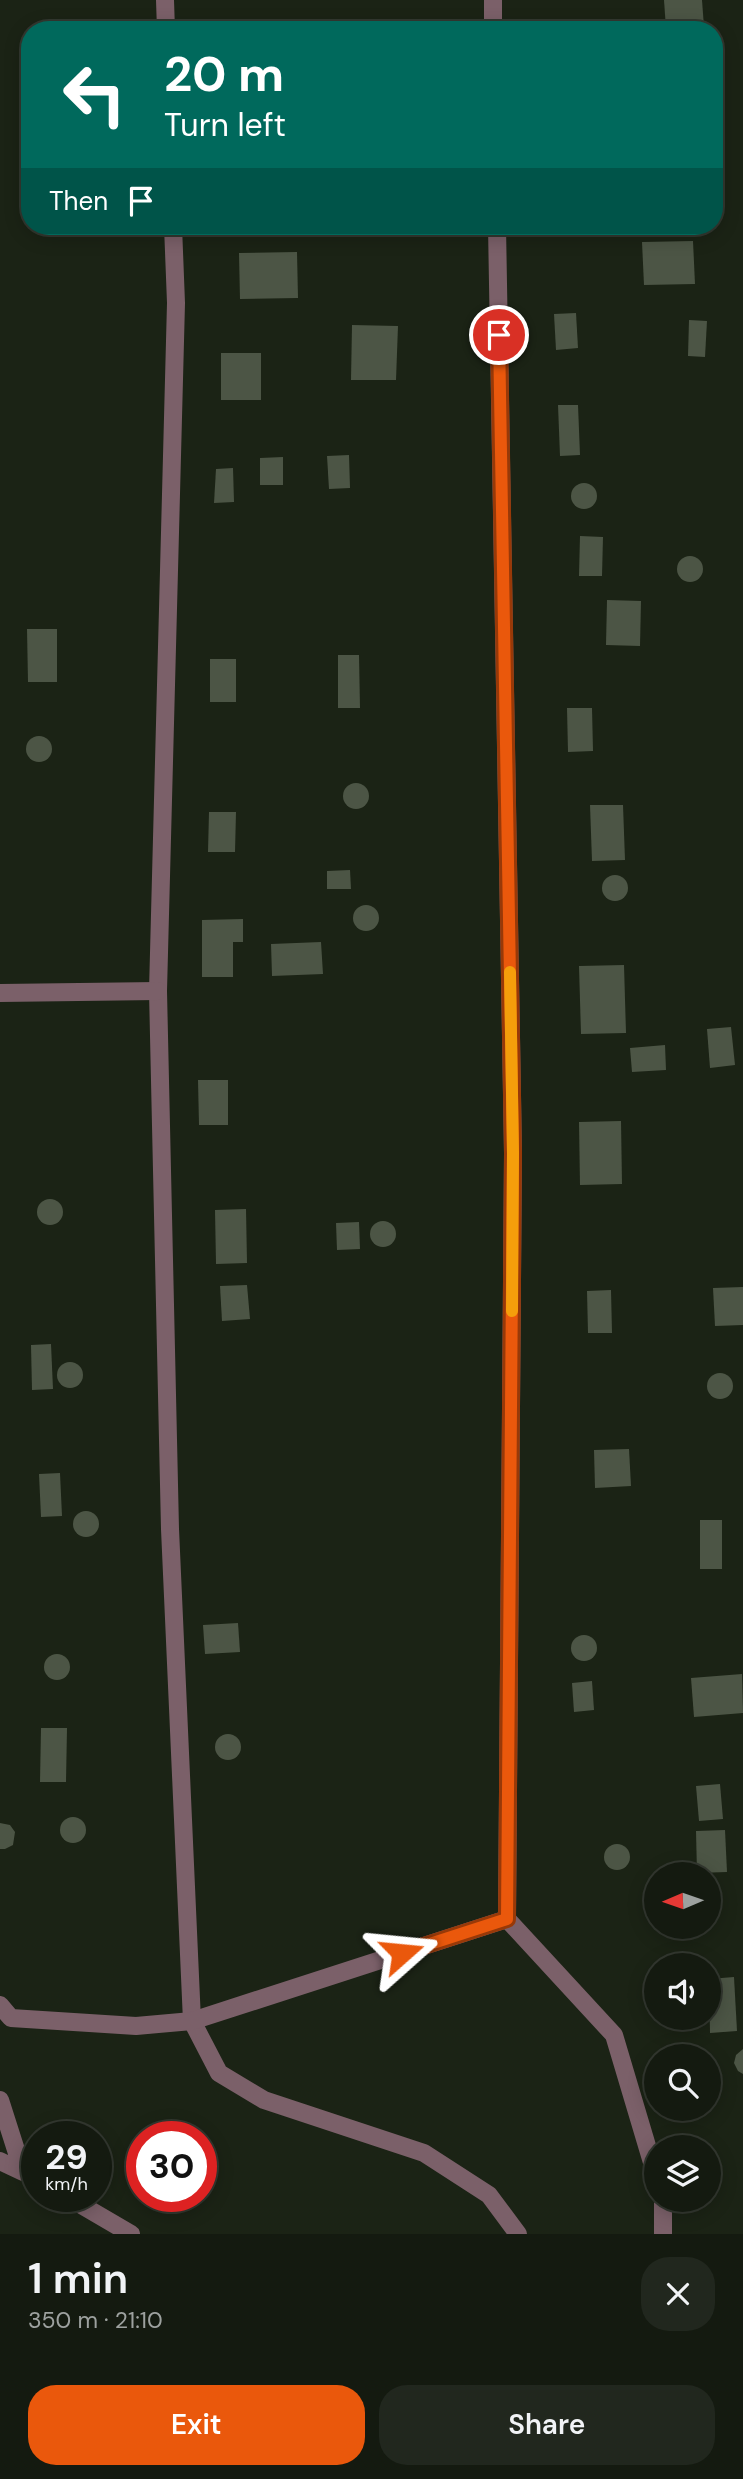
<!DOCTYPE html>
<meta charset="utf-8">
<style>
:root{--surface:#141a10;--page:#21271e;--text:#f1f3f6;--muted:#9da19f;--line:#333830;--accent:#ea580c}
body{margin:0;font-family:"DM Sans",sans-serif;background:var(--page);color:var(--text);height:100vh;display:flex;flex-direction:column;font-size:26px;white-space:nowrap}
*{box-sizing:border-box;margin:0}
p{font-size:23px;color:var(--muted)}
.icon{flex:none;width:38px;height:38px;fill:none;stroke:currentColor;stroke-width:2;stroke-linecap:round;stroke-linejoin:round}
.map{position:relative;height:2234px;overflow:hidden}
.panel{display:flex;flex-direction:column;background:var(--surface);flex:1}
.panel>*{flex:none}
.banner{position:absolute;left:21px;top:21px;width:702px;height:214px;border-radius:28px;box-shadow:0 4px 18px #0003,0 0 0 2px var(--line);background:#00695c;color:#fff;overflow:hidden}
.needle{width:46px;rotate:268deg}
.tools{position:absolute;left:644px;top:1862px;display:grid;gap:14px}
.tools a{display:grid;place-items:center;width:77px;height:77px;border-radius:50%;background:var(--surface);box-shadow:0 4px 18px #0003,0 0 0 2px var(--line);font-size:35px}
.speed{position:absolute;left:21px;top:2121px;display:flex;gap:14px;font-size:35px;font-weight:700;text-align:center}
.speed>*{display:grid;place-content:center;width:91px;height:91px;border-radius:50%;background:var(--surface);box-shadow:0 4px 18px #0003,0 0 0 2px var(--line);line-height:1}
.speed small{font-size:18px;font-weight:400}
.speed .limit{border:10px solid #d22;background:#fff;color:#111}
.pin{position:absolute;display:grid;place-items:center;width:60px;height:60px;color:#fff;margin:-30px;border:4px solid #fff;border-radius:50%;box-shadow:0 2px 7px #0007}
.me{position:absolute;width:77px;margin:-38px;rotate:72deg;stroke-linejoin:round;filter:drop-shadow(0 0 5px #0008)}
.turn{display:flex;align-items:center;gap:24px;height:147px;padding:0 28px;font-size:32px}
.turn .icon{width:91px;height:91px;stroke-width:2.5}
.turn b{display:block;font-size:49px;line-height:60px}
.then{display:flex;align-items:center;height:66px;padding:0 28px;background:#0003;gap:14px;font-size:26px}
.round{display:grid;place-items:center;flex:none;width:74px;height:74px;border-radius:28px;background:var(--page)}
.summary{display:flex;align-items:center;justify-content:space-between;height:119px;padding:0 28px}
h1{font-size:42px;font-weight:600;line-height:52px}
.action{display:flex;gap:14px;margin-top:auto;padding:14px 28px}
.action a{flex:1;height:80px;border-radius:28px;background:var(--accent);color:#fff;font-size:28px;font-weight:600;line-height:80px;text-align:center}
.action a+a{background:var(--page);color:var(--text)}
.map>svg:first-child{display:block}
</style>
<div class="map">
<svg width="743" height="2234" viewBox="0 0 743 2234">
<rect width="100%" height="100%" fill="#1b2315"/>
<g fill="#4c5545">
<polygon points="664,0 702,0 704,27 666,29"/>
<polygon points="30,124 30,153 23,146 22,135"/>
<polygon points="693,241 695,284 644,285 642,242"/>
<polygon points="297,252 298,298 240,299 239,253"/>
<polygon points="576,313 578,348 556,350 554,314"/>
<polygon points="689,320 707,321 705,357 688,356"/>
<polygon points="352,325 398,326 396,380 351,380"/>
<rect x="221" y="353" width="40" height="47"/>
<polygon points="558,405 578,405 580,455 560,456"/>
<polygon points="349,455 350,488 329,489 327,456"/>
<polygon points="283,457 283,485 260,485 260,458"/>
<polygon points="233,468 234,502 214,503 216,469"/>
<circle cx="584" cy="496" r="13"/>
<polygon points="580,536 603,537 602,576 579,576"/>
<circle cx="690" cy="569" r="13"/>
<polygon points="607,600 641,601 640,646 606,645"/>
<polygon points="27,629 57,629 57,682 28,682"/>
<polygon points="338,655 359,655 360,708 338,708"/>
<rect x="210" y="659" width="26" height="43"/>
<polygon points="567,708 592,708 593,751 568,752"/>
<circle cx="39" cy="749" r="13"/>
<circle cx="356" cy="796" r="13"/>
<polygon points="590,805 623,805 625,860 592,861"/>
<polygon points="209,812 236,812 235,852 208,852"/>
<polygon points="350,870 351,889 327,889 327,871"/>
<circle cx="615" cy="888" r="13"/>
<circle cx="366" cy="918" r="13"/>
<polygon points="243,919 243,942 233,942 233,977 202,977 202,920"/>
<polygon points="321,942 323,974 272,976 271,944"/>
<polygon points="624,965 626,1033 581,1034 579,966"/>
<polygon points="731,1027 735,1065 710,1068 707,1029"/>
<polygon points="665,1045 666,1070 632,1072 630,1048"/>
<polygon points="198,1080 228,1080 228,1125 199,1125"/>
<polygon points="621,1121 622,1184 580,1185 579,1122"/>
<circle cx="50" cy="1212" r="13"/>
<polygon points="246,1209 247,1263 216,1264 215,1210"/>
<circle cx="383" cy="1234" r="13"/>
<polygon points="359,1222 360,1249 337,1250 336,1223"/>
<polygon points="247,1285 250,1319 222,1321 220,1286"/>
<polygon points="743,1287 743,1325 715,1326 713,1288"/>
<polygon points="611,1290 612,1333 588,1333 587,1291"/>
<polygon points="51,1344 53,1389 32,1390 31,1345"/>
<circle cx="70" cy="1375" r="13"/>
<circle cx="720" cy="1386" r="13"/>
<polygon points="629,1449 631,1486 595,1488 594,1450"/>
<polygon points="60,1473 62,1516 41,1517 39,1474"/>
<circle cx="86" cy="1524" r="13"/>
<rect x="700" y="1520" width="22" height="49"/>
<polygon points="238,1623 240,1652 205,1654 203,1625"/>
<circle cx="584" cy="1648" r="13"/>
<circle cx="57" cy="1667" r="13"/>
<polygon points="742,1674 743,1713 694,1717 691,1678"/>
<polygon points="592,1681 594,1710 574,1712 572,1683"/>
<polygon points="41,1728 67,1728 66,1782 40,1782"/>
<circle cx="228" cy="1747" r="13"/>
<polygon points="720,1784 723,1819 699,1821 696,1786"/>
<circle cx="73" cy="1830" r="13"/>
<polygon points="0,1823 10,1825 15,1832 13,1845 5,1849 0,1849"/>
<polygon points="725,1830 727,1872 697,1873 696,1831"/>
<circle cx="617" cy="1857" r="13"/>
<polygon points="734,1977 737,2031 710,2033 709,1979"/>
<polygon points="743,2049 743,2074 738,2071 734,2063 736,2055"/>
</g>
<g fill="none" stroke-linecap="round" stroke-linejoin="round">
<g stroke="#7b6069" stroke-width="18">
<polyline points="165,0 166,30"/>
<polyline points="493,0 493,30"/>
<polyline points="173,226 176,303 158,991 170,1529 192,2021 219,2073 264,2100 424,2153 489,2195 518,2234"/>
<polyline points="497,226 513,1153 507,1919"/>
<polyline points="0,993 158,991"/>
<polyline points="0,2005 11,2018 136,2026 192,2021 507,1919 614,2035 656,2176"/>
<polyline points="0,2100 23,2172 0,2161"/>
<polyline points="66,2196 131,2234"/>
<polyline points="663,2200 663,2234"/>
</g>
</g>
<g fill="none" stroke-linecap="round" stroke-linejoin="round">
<g stroke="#983908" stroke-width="18">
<polyline id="route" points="402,1953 507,1919 513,1153 499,335"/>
</g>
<use href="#route" stroke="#ea580c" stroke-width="12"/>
<polyline stroke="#f59e0b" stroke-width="12" points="510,972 513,1153 512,1311"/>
</g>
</svg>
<div class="tools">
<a><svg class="needle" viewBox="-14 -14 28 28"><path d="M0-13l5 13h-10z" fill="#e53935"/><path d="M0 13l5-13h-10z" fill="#9da19f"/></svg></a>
<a><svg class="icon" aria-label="sound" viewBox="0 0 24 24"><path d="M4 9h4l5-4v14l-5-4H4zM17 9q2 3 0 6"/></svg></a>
<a><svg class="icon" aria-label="search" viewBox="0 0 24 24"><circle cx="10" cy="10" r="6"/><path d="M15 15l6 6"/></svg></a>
<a><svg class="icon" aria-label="layers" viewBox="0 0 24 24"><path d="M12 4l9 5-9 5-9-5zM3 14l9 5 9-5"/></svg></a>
</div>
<div class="speed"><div>29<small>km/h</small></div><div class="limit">30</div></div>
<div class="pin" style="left:499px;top:335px;background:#d93025"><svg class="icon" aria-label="arrive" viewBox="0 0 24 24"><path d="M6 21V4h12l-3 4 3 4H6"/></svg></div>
<svg class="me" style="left:402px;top:1953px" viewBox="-20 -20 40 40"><path d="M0-17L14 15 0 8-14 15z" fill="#ea580c" stroke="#fff" stroke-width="4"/></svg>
<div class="banner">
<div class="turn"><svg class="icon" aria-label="left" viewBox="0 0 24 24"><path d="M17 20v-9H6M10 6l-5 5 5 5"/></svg><div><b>20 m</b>Turn left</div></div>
<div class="then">Then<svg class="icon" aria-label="arrive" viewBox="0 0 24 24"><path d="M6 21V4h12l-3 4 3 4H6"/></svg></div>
</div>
</div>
<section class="panel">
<div class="summary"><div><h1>1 min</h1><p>350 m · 21:10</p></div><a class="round"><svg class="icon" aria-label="close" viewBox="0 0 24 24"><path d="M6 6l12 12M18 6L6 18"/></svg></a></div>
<div class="action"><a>Exit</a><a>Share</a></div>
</section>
